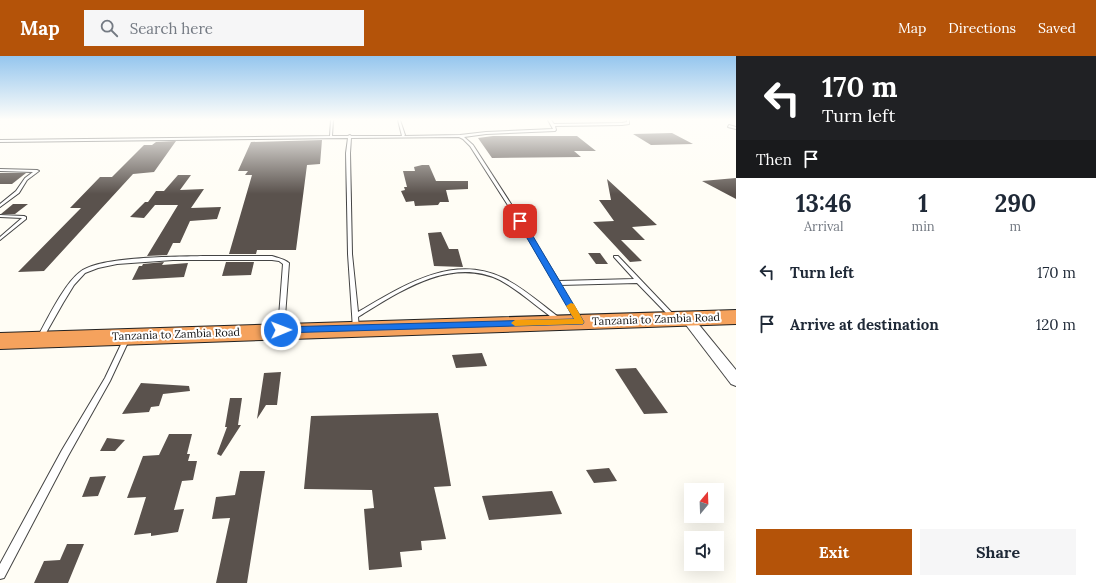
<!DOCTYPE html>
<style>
:root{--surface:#fff;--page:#f6f6f7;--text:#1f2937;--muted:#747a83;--accent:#b45309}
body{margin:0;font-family:Lora,serif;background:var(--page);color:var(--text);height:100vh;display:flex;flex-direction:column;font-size:15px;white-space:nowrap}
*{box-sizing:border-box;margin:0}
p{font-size:13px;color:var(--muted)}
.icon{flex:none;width:22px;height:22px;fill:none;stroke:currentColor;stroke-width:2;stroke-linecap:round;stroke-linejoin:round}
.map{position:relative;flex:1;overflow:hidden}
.drawer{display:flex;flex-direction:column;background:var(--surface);width:360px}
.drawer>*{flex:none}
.hud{background:#202124;color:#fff;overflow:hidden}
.needle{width:26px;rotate:19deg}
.tools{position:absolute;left:684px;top:427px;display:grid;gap:8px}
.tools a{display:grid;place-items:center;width:40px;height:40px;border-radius:0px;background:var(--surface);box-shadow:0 4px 16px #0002;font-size:20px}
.pin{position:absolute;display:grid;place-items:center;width:34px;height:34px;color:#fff;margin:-17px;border-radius:8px;box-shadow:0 2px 6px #0006}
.me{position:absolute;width:44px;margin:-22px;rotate:89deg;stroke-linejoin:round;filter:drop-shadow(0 0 3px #0008)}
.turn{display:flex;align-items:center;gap:14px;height:84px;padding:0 20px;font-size:18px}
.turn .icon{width:52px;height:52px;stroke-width:2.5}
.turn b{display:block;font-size:28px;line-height:34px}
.then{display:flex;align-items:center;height:38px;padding:0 20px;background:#0003;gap:8px;font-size:15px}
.eta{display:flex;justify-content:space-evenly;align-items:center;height:68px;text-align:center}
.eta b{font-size:24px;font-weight:800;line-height:28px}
.button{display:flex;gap:8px;margin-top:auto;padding:8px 20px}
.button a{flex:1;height:46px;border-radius:0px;background:var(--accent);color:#fff;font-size:16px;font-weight:800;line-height:46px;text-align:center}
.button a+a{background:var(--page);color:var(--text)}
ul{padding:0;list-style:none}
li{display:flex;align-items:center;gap:12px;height:52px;padding:0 20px}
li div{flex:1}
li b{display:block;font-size:15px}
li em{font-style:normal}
header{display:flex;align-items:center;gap:24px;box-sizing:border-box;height:56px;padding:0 20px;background:var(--accent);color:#fff}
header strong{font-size:19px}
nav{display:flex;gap:22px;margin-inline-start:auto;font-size:14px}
.search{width:280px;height:36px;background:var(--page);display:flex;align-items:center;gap:10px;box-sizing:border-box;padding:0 14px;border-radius:0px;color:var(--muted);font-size:15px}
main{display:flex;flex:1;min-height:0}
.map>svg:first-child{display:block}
</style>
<header>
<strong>Map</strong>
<div class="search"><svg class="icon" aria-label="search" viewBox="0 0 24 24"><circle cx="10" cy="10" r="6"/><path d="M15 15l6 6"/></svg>Search here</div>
<nav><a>Map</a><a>Directions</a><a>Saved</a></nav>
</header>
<main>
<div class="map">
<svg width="736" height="527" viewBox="0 0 736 527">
<rect width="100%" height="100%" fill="#fffdf5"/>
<g fill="#5a524d">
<polygon points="672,77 693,88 651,89 633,78"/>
<polygon points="493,80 577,80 596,95 574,95 581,101 492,102 478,82"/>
<polygon points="322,84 320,108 307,109 296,194 257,194 256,198 229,198 252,119 245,119 248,115 238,115 251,86"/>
<polygon points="176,85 154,116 133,118 44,215 18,216 81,152 70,152 100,121 112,121 144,89 152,89 156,86"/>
<polygon points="422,109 429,109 436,125 468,125 468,133 446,134 449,146 440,146 438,149 415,150 414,145 406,146 401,135 405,134 404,131 407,131 403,115 415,115 414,111"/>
<polygon points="0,117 26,117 12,128 0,128"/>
<polygon points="178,119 191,119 180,134 204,133 191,152 221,151 217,163 190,165 180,187 173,187 167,199 147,200 178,149 155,149 144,162 130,161 145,146 148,146 156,135 164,135"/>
<polygon points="736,122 736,143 702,125"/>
<polygon points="607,123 657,169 632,171 645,184 621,184 642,205 630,206 593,166 614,165 599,144 611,144"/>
<polygon points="13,148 28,148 15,158 1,158"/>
<polygon points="441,176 449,193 458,193 463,211 434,210 428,177"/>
<polygon points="588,197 600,197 608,208 596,208"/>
<polygon points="164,206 162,209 188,207 184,221 132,224 139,210 142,210 143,208"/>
<polygon points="226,206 254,206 251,219 222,220"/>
<polygon points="482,297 487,310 456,312 452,299"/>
<polygon points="636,312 668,357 644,358 615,313"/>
<polygon points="281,316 277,349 266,349 257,363 264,317"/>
<polygon points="141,327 189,330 190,335 163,338 159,350 151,351 149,356 122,358"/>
<polygon points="230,342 242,342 238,369 241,369 221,400 217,398 227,371 225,371"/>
<polygon points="438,357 451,430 434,431 446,483 421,485 422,494 400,496 402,511 369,514 364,453 374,452 372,434 304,433 311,360"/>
<polygon points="169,378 192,378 187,398 190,398 188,405 197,405 193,424 182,425 174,454 184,453 178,476 151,480 151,477 134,479 146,441 127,442 143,400 159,399"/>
<polygon points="107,382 125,384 115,395 100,395"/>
<polygon points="609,412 617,425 594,427 586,414"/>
<polygon points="240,415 265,415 247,527 216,527 230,462 212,463 216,441 235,439"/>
<polygon points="106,420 98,440 82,441 90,421"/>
<polygon points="552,435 562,458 489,464 482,440"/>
<polygon points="67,488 84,488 68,527 34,527 44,505 60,504"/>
</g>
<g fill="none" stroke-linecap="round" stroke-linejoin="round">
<g stroke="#444" stroke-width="2">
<g id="lane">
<path d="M331,64H333L332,80H348L350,79L351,80H402L398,64H400L405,79L404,80L460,79L486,76L553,73L548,64H551L554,68L622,67L627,66V64H629V68L622,69L555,70L556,74L555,75L486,78L464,81L473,89L522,165L559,225L634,223L614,201V200H618L676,261L673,263L671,262L637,227L560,229L583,266L580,268L578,267L518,165L470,90L463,83L459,81L351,82L350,97L352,198L358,256C401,231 452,197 503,222C524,232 542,249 561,263L562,264L561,265H557C538,252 520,235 500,224C450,200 399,236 358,261L359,273L356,275H354L353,273L348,198L346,97L348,82L0,86V84L330,80Z"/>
<polygon points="729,69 736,71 736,73 728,71"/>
<polygon points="0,113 37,114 39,115 27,124 19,137 0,151 0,148 16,135 25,122 33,116 0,115"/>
<polygon points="0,159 24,160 26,161 26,163 0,184 0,181 22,162 0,161"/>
<path d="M203,200H272C278,202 284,203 289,207L284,274L283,276H281L278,274L283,208L279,205L272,204H173L117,208L98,212L85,217L74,229L63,247L42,284H38L37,282C47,264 64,228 80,216C100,200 176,201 203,200Z"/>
<polygon points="125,280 129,280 130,282 110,325 68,400 4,522 0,523 0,508 62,394 105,322"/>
</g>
</g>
<g stroke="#444" stroke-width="2">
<polygon id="street" points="687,258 691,259 736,314 736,330 731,328 683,265 681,262 683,259"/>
</g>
<g stroke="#222" stroke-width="2">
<polygon id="highway" points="736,254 736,268 0,293 0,277"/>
</g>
<use href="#lane" fill="#fff" fill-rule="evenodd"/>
<use href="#street" fill="#fff" fill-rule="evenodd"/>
<use href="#highway" fill="#f5a25d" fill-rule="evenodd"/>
</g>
<linearGradient id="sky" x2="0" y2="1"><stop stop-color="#95c6ee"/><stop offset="0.46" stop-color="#fffefa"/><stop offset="1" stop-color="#fffefa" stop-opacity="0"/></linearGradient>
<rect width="736" height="138" fill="url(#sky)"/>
<polygon fill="#1a73e8" stroke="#114b97" points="518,163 524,165 584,266 583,268 281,277 276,274 281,271 574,263 517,165"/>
<polygon fill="#f59e0b" points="571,247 574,248 584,266 583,268 515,270 511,267 515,264 574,263 566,250"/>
<g text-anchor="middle" stroke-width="4" stroke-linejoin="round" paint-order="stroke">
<g font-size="11" fill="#111" stroke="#fff">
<text transform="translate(656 263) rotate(-2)" y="4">Tanzania to Zambia Road</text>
<text transform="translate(176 278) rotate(-2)" y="4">Tanzania to Zambia Road</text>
</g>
</g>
</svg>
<div class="tools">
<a><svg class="needle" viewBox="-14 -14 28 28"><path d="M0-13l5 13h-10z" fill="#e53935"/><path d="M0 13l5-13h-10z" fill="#747a83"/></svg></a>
<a><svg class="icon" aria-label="sound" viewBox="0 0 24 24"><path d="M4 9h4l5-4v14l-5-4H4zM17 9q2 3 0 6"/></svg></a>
</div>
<div class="pin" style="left:520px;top:165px;background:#d93025"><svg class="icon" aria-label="arrive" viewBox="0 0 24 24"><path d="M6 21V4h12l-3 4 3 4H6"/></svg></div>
<svg class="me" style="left:281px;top:274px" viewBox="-20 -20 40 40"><circle r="17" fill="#1a73e8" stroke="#fff" stroke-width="3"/><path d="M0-11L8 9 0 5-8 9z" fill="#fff"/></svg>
</div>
<section class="drawer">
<div class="hud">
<div class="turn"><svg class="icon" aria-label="left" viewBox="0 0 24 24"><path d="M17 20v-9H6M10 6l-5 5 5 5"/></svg><div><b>170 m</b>Turn left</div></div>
<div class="then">Then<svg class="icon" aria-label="arrive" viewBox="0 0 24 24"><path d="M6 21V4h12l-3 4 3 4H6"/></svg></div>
</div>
<div class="eta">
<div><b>13:46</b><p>Arrival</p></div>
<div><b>1</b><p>min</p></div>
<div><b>290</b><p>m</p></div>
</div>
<ul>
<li><svg class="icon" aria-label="left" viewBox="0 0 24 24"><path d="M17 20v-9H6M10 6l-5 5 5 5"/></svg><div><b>Turn left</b></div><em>170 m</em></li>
<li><svg class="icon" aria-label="arrive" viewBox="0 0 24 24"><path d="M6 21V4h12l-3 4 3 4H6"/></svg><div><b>Arrive at destination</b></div><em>120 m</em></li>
</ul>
<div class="button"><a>Exit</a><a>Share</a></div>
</section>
</main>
